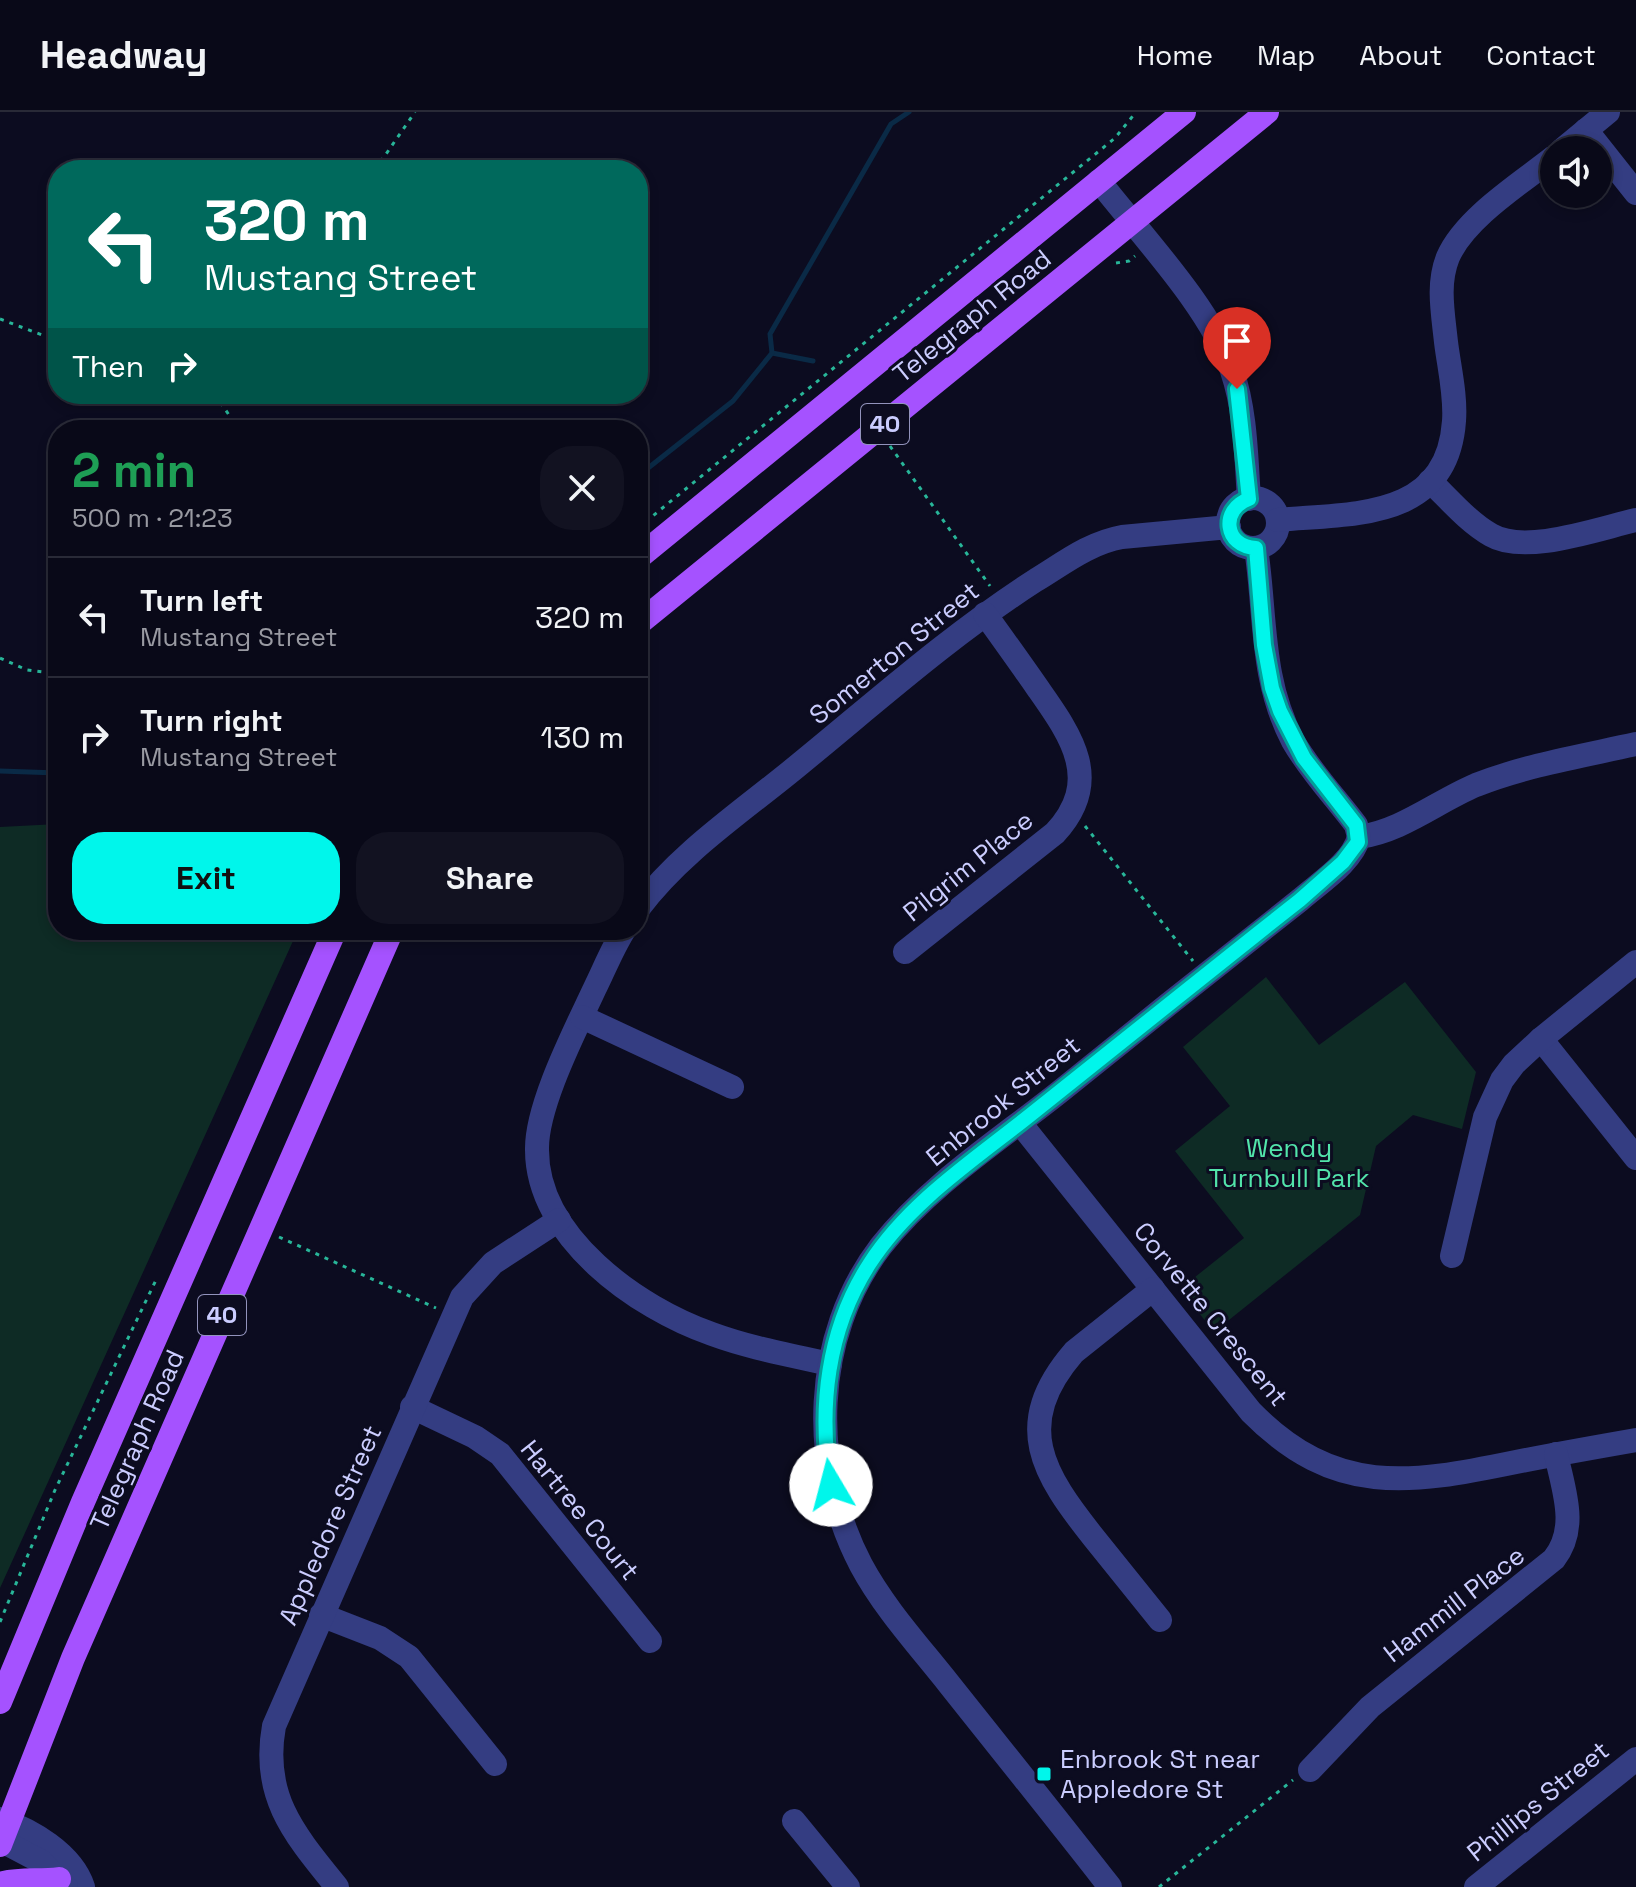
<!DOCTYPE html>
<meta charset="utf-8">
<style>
:root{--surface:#090918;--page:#121221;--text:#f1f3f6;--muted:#999aa2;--line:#292a37;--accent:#00f6eb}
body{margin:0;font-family:"Space Grotesk",sans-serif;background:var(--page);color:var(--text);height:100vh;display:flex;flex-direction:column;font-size:30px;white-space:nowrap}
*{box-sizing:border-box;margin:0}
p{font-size:26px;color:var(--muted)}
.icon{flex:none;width:44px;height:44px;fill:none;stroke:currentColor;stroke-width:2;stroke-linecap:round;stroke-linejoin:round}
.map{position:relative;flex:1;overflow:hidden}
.details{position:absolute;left:48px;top:308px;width:600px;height:520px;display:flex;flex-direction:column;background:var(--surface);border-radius:32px;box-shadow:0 4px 12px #0003,0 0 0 2px var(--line)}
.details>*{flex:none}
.banner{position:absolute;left:48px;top:48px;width:600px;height:244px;border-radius:32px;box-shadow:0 4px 12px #0003,0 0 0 2px var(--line);background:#00695c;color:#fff;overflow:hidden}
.fabs{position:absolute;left:1540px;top:24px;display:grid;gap:16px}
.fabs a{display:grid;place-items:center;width:72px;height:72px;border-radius:50%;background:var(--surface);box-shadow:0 4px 12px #0003,0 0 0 2px var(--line);font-size:40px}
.pin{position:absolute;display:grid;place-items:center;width:68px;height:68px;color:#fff;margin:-82px -34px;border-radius:50% 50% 50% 0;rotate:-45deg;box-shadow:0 0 8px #0007}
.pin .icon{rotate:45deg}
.me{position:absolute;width:88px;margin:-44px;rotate:352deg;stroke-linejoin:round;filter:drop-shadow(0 0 6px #0008)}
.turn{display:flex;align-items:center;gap:28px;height:168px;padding:0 24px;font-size:36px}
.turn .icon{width:104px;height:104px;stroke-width:2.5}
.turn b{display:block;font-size:56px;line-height:68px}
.then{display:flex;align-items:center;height:76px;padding:0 24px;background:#0003;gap:16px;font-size:30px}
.round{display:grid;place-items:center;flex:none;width:84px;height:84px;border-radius:32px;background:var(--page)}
.summary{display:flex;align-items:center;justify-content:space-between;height:136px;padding:0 24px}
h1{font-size:48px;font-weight:700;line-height:60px;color:#1e9e55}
.button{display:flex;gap:16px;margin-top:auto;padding:16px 24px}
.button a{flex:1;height:92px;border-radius:32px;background:var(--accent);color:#111;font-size:32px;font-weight:700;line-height:92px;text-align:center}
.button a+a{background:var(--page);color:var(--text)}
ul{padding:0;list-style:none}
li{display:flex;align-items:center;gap:24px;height:120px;padding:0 24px;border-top:2px solid var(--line)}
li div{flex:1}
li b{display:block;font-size:30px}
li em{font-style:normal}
header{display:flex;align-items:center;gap:48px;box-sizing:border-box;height:112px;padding:0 40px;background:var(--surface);border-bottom:2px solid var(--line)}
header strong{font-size:38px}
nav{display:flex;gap:44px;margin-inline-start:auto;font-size:28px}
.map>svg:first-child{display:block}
</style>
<header>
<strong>Headway</strong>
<nav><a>Home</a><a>Map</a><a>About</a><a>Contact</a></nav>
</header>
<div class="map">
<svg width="1636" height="1775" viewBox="0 0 1636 1775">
<rect width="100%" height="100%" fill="#0c0c20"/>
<g fill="#0e2b25">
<polygon points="58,712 58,818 298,818 0,1476 0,715"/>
<polygon points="1266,865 1319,933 1405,870 1476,960 1462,1017 1413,1003 1376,1034 1360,1103 1214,1220 1180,1177 1244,1126 1175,1039 1230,994 1183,935"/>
</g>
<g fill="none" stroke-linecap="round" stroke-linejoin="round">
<g stroke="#0a2a46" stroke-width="5">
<polyline points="772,241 813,249"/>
<polyline points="638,364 733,289 772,241 770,222 891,12 909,0"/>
<polyline points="0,659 58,661"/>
</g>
<g stroke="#28b699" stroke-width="3" stroke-dasharray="4 6" stroke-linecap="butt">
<polyline points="375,58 415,0"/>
<polyline points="1116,151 1129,149 1135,144"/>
<polyline points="0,207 58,229"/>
<polyline points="215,282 239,318"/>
<polyline points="890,334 990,474"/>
<polyline points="638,416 1115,26 1136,0"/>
<polyline points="0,546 27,558 58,562"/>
<polyline points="1085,714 1193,849"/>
<polyline points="279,1125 436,1196"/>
<polyline points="0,1510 55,1378 156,1168"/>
<polyline points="1159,1775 1293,1668"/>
</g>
<g stroke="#343d82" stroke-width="24">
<polyline points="1586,18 1636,81"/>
<polyline points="1562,38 1608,0"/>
<path d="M1099,69C1141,123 1211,196 1232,259C1246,300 1246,345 1249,387"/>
<path d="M1430,369C1449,387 1468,410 1491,423C1525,443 1597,417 1636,408"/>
<circle cx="1253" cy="411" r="25"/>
<path d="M1278,408C1352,401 1447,409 1454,309C1456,283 1449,255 1446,230C1443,201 1437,172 1448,145C1465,106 1521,71 1554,45"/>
<path d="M1256,436C1266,502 1260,567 1293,629C1310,659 1335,685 1356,713L1359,725"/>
<path d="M1359,725C1402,719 1436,690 1476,673C1527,653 1582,644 1636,632"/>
<path d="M638,797C680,740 747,696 801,651C878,588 952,522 1036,468C1064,451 1089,431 1122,425L1229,415"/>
<path d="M624,818C612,837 604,858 594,878C575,919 536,994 537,1038C537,1125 637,1196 712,1222C750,1236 790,1243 830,1252"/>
<path d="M905,840L1055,721C1103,669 1072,625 1039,578C1021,552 1003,527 985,502"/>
<polyline points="582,905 732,975"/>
<polyline points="1541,927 1636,1046"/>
<path d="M1020,1011L1251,1300C1335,1385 1409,1372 1516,1350C1556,1342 1596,1335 1636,1328"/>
<polyline points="1452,1144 1485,1005 1502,968 1514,952 1541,927 1636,850"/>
<path d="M1153,1177L1074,1240C1011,1313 1043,1362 1094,1426C1116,1453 1138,1481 1160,1508"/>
<polyline points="412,1295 475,1325 500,1342 650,1529"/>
<polyline points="321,1503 380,1526 409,1545 495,1652"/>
<path d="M1310,1658L1370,1595L1554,1447C1579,1415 1563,1377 1556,1342"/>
<path d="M0,1707C31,1718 72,1741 83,1775"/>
<polyline points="794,1709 848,1775"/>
<polyline points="0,1728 42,1750 66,1775"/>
<path d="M337,1775C295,1723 261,1685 274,1614L462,1185L493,1151L559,1108"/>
<path d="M1110,1775C1057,1707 1003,1640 949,1572C919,1534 884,1496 861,1453C809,1354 812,1224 881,1134C930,1072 1001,1027 1062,978C1141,914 1220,851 1300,788C1319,771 1352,751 1359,725"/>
<polyline points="1476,1775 1636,1647"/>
</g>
<g stroke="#a552ff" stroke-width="24">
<polyline points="638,446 1184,0"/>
<polyline points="638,512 1267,0"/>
<polyline points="0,1590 83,1390 335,818"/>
<polyline points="0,1733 73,1546 392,818"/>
<path d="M0,1772C20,1766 39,1770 59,1767"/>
</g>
</g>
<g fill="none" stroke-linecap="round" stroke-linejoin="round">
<g stroke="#00a099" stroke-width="20">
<path id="route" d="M831,1373C818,1297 827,1217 870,1151C910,1089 977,1046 1034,1000C1123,929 1211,858 1300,788L1343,750L1358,730L1356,713L1304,646L1280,599L1272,576L1264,533L1256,436C1224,435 1220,397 1249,387L1237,277"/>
</g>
<use href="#route" stroke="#00f6eb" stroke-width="14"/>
</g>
<rect fill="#00f6eb" stroke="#0c0c20" stroke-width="3" x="1036" y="1654" width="16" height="16" rx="4"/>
<g text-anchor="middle" stroke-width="6" stroke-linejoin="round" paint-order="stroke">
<g fill="#0c0c20" stroke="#9293bc" stroke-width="2">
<rect x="861" y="292" width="48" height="40" rx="6"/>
<rect x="198" y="1183" width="48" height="40" rx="6"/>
</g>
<g font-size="24" font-weight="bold" fill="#cbcdff">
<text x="885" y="320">40</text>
<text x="222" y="1211">40</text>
</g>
<g font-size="26" fill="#cbcdff" stroke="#0c0c20">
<text transform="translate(972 204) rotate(-39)" y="9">Telegraph Road</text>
<text transform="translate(894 541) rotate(-39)" y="9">Somerton Street</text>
<text transform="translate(968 754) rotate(-39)" y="9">Pilgrim Place</text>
<text transform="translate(1003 989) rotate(-39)" y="9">Enbrook Street</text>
<text transform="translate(1211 1202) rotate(51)" y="9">Corvette Crescent</text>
<text transform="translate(137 1328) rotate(-66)" y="9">Telegraph Road</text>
<text transform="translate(580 1398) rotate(51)" y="9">Hartree Court</text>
<text transform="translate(330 1413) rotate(-66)" y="9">Appledore Street</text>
<text transform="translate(1454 1492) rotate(-38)" y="9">Hammill Place</text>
<text transform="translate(1538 1689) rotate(-39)" y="9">Phillips Street</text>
</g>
<g font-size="26" fill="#52e4aa" stroke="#0c0c20">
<text x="1289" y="1045">Wendy<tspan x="1289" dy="30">Turnbull Park</tspan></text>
</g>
<g font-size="26" fill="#cbcdff" stroke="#0c0c20" text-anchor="start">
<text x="1060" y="1656">Enbrook St near<tspan x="1060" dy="30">Appledore St</tspan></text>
</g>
</g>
</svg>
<div class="fabs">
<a><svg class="icon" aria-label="sound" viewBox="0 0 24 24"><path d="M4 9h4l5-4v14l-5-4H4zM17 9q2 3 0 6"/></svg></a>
</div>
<div class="pin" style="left:1237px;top:277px;background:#d93025"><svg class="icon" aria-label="arrive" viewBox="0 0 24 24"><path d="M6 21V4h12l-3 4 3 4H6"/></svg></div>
<svg class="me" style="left:831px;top:1373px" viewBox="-20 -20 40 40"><circle r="19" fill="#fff"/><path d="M0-13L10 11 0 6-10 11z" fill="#00f6eb"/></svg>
<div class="banner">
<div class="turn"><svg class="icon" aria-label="left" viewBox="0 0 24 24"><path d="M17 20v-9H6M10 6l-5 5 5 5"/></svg><div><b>320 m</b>Mustang Street</div></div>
<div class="then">Then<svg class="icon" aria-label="right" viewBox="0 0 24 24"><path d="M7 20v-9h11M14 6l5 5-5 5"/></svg></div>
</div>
<section class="details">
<div class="summary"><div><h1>2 min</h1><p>500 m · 21:23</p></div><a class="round"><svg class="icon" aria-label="close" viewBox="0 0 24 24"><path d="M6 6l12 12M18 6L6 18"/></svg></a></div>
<ul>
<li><svg class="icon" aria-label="left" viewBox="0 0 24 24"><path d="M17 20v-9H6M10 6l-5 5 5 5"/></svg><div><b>Turn left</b><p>Mustang Street</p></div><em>320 m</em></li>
<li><svg class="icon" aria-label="right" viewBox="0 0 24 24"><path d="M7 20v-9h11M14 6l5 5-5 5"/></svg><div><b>Turn right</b><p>Mustang Street</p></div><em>130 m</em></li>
</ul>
<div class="button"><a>Exit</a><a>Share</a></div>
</section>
</div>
